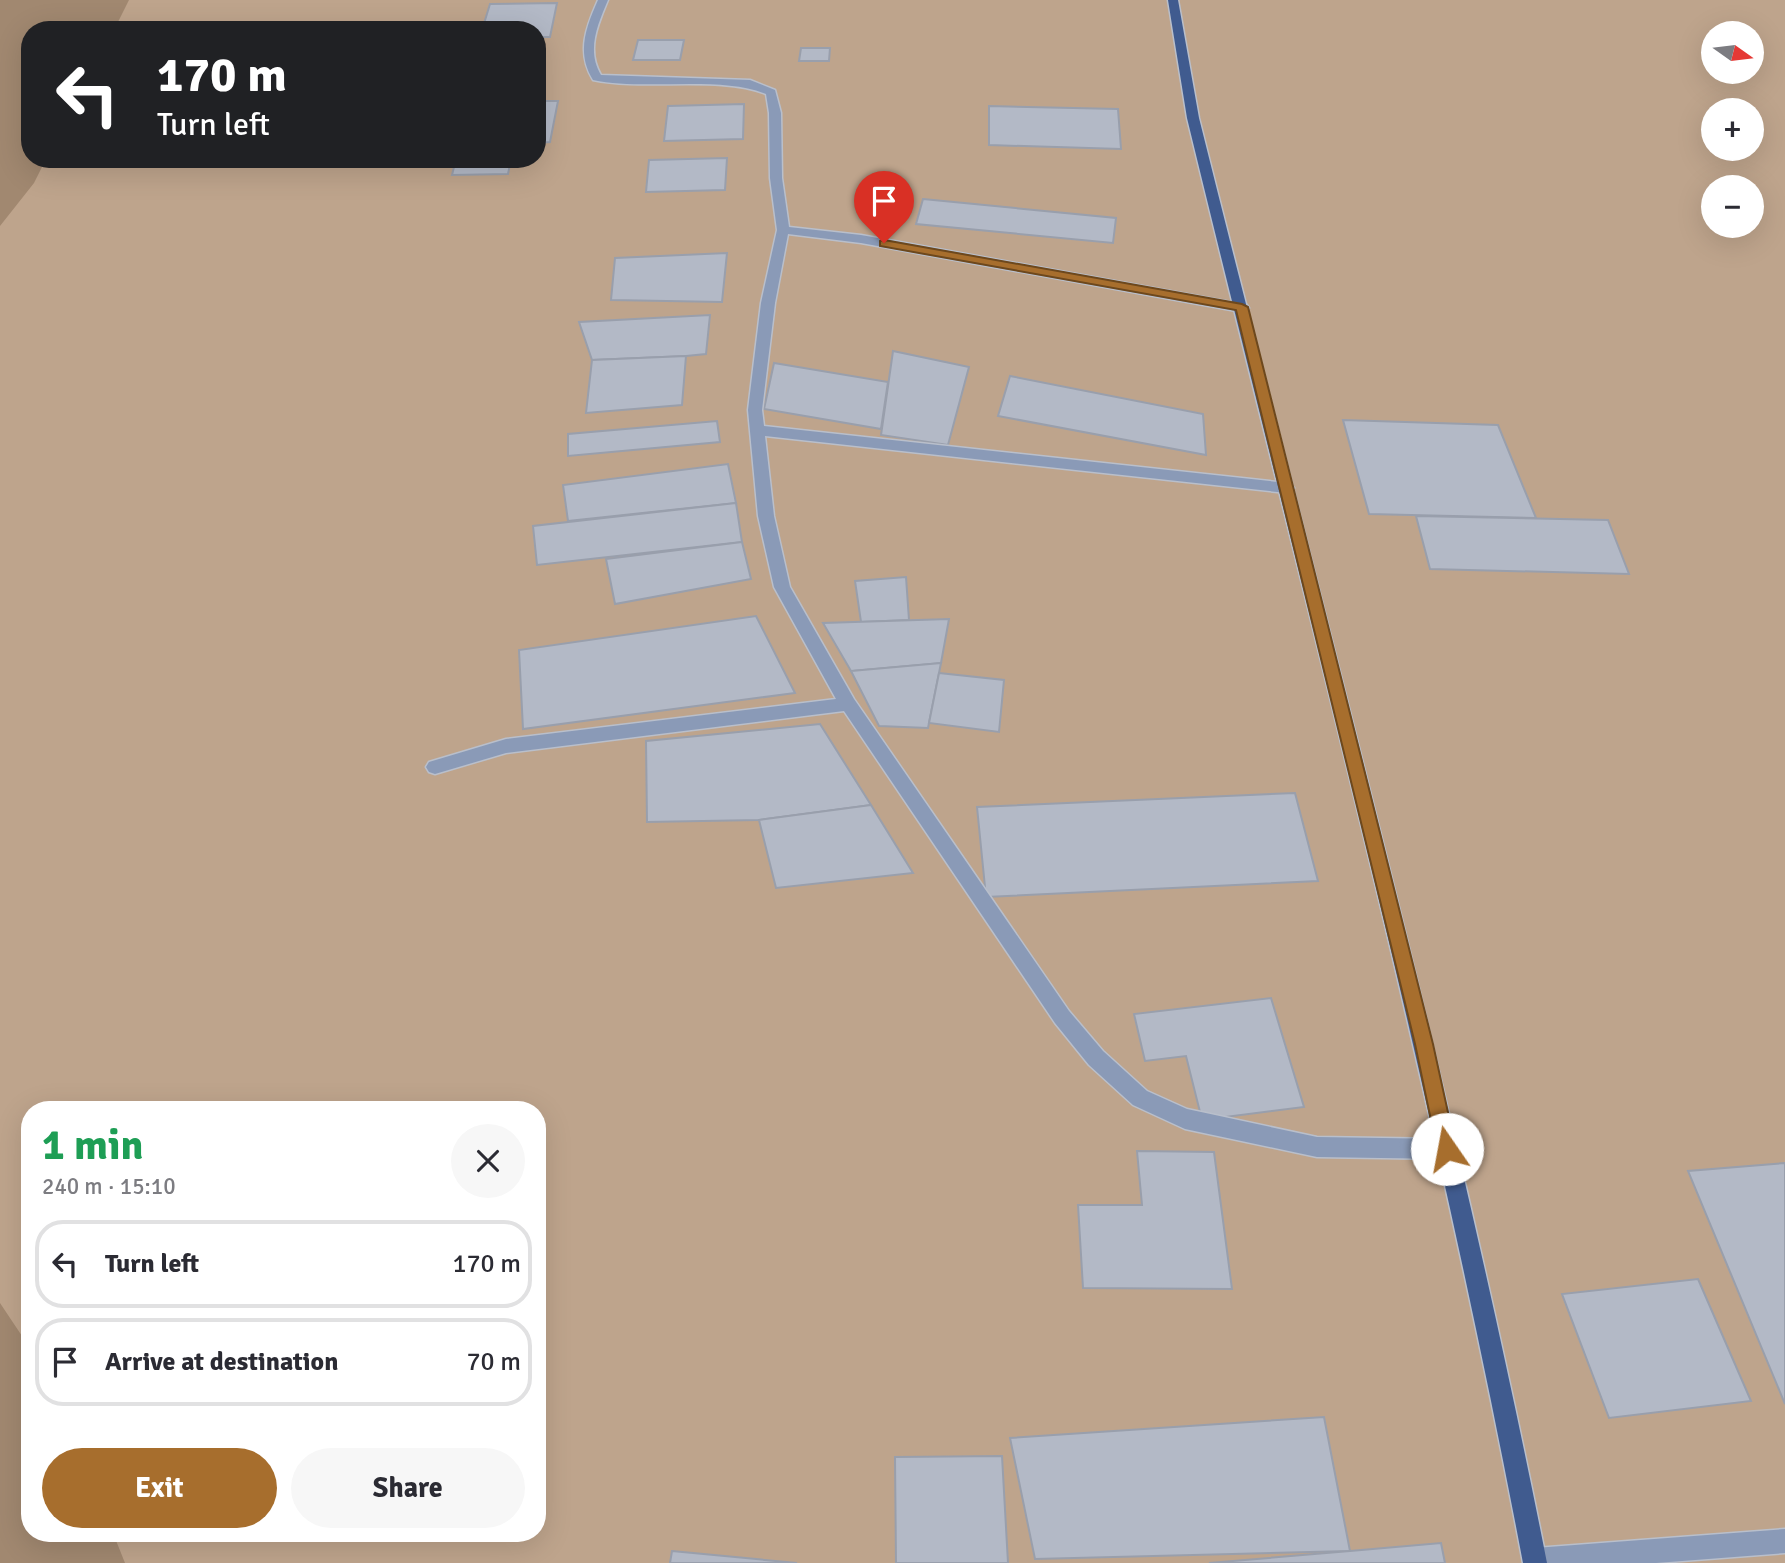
<!DOCTYPE html>
<meta charset="utf-8">
<style>
:root{--surface:#fff;--page:#f7f7f7;--text:#2b2b33;--muted:#7c7c81;--line:#e1e1e2;--accent:#a76e2d}
body{margin:0;font-family:Signika,sans-serif;background:var(--page);color:var(--text);height:100vh;display:flex;flex-direction:column;font-size:26px;white-space:nowrap}
*{box-sizing:border-box;margin:0}
p{font-size:23px;color:var(--muted)}
.icon{flex:none;width:38px;height:38px;fill:none;stroke:currentColor;stroke-width:2;stroke-linecap:round;stroke-linejoin:round}
.map{position:relative;flex:1;overflow:hidden}
.panel{position:absolute;left:21px;top:1101px;width:525px;height:441px;display:flex;flex-direction:column;background:var(--surface);border-radius:28px;box-shadow:0 7px 28px #0002}
.panel>*{flex:none}
.hud{position:absolute;left:21px;top:21px;width:525px;height:147px;border-radius:28px;box-shadow:0 7px 28px #0002;background:#202124;color:#fff;overflow:hidden}
.needle{width:46px;rotate:104deg}
.fabs{position:absolute;left:1701px;top:21px;display:grid;gap:14px}
.fabs a{display:grid;place-items:center;width:63px;height:63px;border-radius:50%;background:var(--surface);box-shadow:0 7px 28px #0002;font-size:35px}
.pin{position:absolute;display:grid;place-items:center;width:60px;height:60px;color:#fff;margin:-72px -30px;border-radius:50% 50% 50% 0;rotate:-45deg;box-shadow:0 0 7px #0007}
.pin .icon{rotate:45deg}
.me{position:absolute;width:77px;margin:-38px;rotate:348deg;stroke-linejoin:round;filter:drop-shadow(0 0 5px #0008)}
.turn{display:flex;align-items:center;gap:24px;height:147px;padding:0 21px;font-size:32px}
.turn .icon{width:91px;height:91px;stroke-width:2.5}
.turn b{display:block;font-size:49px;line-height:60px}
.round{display:grid;place-items:center;flex:none;width:74px;height:74px;border-radius:37px;background:var(--page)}
.overview{display:flex;align-items:center;justify-content:space-between;height:119px;padding:0 21px}
h1{font-size:42px;font-weight:700;line-height:52px;color:#1e9e55}
.primary-button{display:flex;gap:14px;margin-top:auto;padding:14px 21px}
.primary-button a{flex:1;height:80px;border-radius:42px;background:var(--accent);color:#fff;font-size:28px;font-weight:700;line-height:80px;text-align:center}
.primary-button a+a{background:var(--page);color:var(--text)}
ul{padding:0;list-style:none}
li{display:flex;align-items:center;gap:21px;height:88px;margin:0 14px 10px;padding:0 7px;border:4px solid var(--line);border-radius:28px}
li div{flex:1}
li b{display:block;font-size:26px}
li em{font-style:normal}
.map>svg:first-child{display:block}
</style>
<div class="map">
<svg width="1785" height="1563" viewBox="0 0 1785 1563">
<rect width="100%" height="100%" fill="#dde4f1"/>
<path fill="#bea48c" fill-rule="evenodd" d="M0,0H1785V1563H0ZM30,30H537V159H30ZM1713,33H1752V72H1713ZM1713,110H1752V149H1713ZM1713,187H1752V226H1713ZM30,1110H537V1533H30Z"/>
<g fill="#a18870">
<polygon points="0,0 129,0 114,30 30,30 30,159 46,159 34,183 0,226"/>
<polygon points="0,1303 30,1348 30,1533 113,1533 125,1563 0,1563"/>
</g>
<g fill="#b3b9c6" stroke="#999fac" stroke-width="2">
<polygon points="557,3 550,37 537,37 537,30 482,30 490,4"/>
<polygon points="638,40 684,40 680,60 633,60"/>
<polygon points="801,48 830,48 829,61 799,61"/>
<polygon points="537,101 558,101 550,142 537,143"/>
<polygon points="744,104 743,139 664,141 668,106"/>
<polygon points="989,106 1118,109 1121,149 989,145"/>
<polygon points="727,158 725,190 646,192 649,160"/>
<polygon points="456,159 511,159 508,174 452,175"/>
<polygon points="923,199 1116,218 1113,243 916,224"/>
<polygon points="727,253 722,302 611,300 615,258"/>
<polygon points="710,315 706,354 686,356 592,360 579,322"/>
<polygon points="893,351 969,367 948,445 881,435"/>
<polygon points="686,356 682,405 586,413 592,360"/>
<polygon points="774,363 888,382 881,429 764,409"/>
<polygon points="1010,376 1203,414 1206,455 998,416"/>
<polygon points="1343,420 1498,425 1536,518 1369,514"/>
<polygon points="717,421 720,442 568,456 568,434"/>
<polygon points="728,464 736,503 568,521 563,485"/>
<polygon points="736,503 742,542 537,565 533,526"/>
<polygon points="1416,516 1608,520 1629,574 1430,569"/>
<polygon points="742,542 751,579 615,604 606,559"/>
<polygon points="906,577 909,620 861,622 855,581"/>
<polygon points="756,616 795,693 523,729 519,650"/>
<polygon points="949,619 941,663 851,671 823,623"/>
<polygon points="941,663 928,728 879,726 851,671"/>
<polygon points="939,673 1004,680 999,732 929,723"/>
<polygon points="820,724 871,805 759,820 647,822 646,741"/>
<polygon points="1295,793 1318,881 986,897 977,807"/>
<polygon points="871,805 913,873 776,888 759,820"/>
<polygon points="1271,998 1304,1107 1202,1120 1186,1056 1145,1061 1134,1014"/>
<polygon points="1137,1151 1214,1152 1232,1289 1083,1288 1078,1205 1142,1205"/>
<polygon points="1785,1163 1785,1404 1688,1171"/>
<polygon points="1698,1279 1751,1401 1609,1418 1562,1294"/>
<polygon points="1324,1417 1350,1551 1035,1559 1010,1438"/>
<polygon points="1002,1456 1008,1563 896,1563 895,1457"/>
<polygon points="1441,1543 1445,1563 1209,1563 1350,1551"/>
<polygon points="672,1551 797,1563 670,1563"/>
</g>
<g fill="none" stroke-linecap="round" stroke-linejoin="round">
<g stroke="#b9bfcb" stroke-width="3">
<g id="minor">
<path d="M598,0H608C598,24 586,50 601,75L750,80L775,90L781,113L782,178L789,227L861,235L1247,305L1249,308L1242,312L861,243L788,234L775,303L762,410L764,426L1287,483L1294,488L1287,493L765,436L774,516L790,587L854,699L1069,1011L1103,1051L1147,1091L1187,1109L1317,1137L1446,1139L1453,1142L1456,1149L1453,1156L1446,1159L1317,1157L1185,1129L1133,1105L1089,1065L1055,1023L844,711L506,753L435,774L429,772L426,767L429,762L506,739L836,699L774,587L758,516L748,410L761,303L777,230L770,178L769,113L766,94C721,75 644,91 593,80C576,53 586,27 598,0Z"/>
<polygon points="1785,1529 1785,1553 1656,1563 1524,1563 1523,1560 1526,1551 1535,1548"/>
</g>
</g>
<g stroke="#b9bfcb" stroke-width="3">
<path id="major" d="M1168,0H1178L1199,118C1319,599 1451,1077 1547,1563H1523C1431,1077 1304,599 1187,118Z"/>
</g>
<use href="#minor" fill="#8a9ab7" fill-rule="evenodd"/>
<use href="#major" fill="#405b8f" fill-rule="evenodd"/>
</g>
<polygon fill="#a76e2d" stroke="#6d481d" stroke-width="2" points="884,240 1242,304 1248,307 1433,1044 1456,1149 1453,1155 1447,1158 1440,1155 1437,1149 1415,1044 1236,310 880,246 880,241"/>
</svg>
<div class="fabs">
<a><svg class="needle" viewBox="-14 -14 28 28"><path d="M0-13l5 13h-10z" fill="#e53935"/><path d="M0 13l5-13h-10z" fill="#7c7c81"/></svg></a>
<a>+</a>
<a>−</a>
</div>
<div class="pin" style="left:884px;top:243px;background:#d93025"><svg class="icon" aria-label="arrive" viewBox="0 0 24 24"><path d="M6 21V4h12l-3 4 3 4H6"/></svg></div>
<svg class="me" style="left:1447px;top:1149px" viewBox="-20 -20 40 40"><circle r="19" fill="#fff"/><path d="M0-13L10 11 0 6-10 11z" fill="#a76e2d"/></svg>
<div class="hud">
<div class="turn"><svg class="icon" aria-label="left" viewBox="0 0 24 24"><path d="M17 20v-9H6M10 6l-5 5 5 5"/></svg><div><b>170 m</b>Turn left</div></div>
</div>
<section class="panel">
<div class="overview"><div><h1>1 min</h1><p>240 m · 15:10</p></div><a class="round"><svg class="icon" aria-label="close" viewBox="0 0 24 24"><path d="M6 6l12 12M18 6L6 18"/></svg></a></div>
<ul>
<li><svg class="icon" aria-label="left" viewBox="0 0 24 24"><path d="M17 20v-9H6M10 6l-5 5 5 5"/></svg><div><b>Turn left</b></div><em>170 m</em></li>
<li><svg class="icon" aria-label="arrive" viewBox="0 0 24 24"><path d="M6 21V4h12l-3 4 3 4H6"/></svg><div><b>Arrive at destination</b></div><em>70 m</em></li>
</ul>
<div class="primary-button"><a>Exit</a><a>Share</a></div>
</section>
</div>
